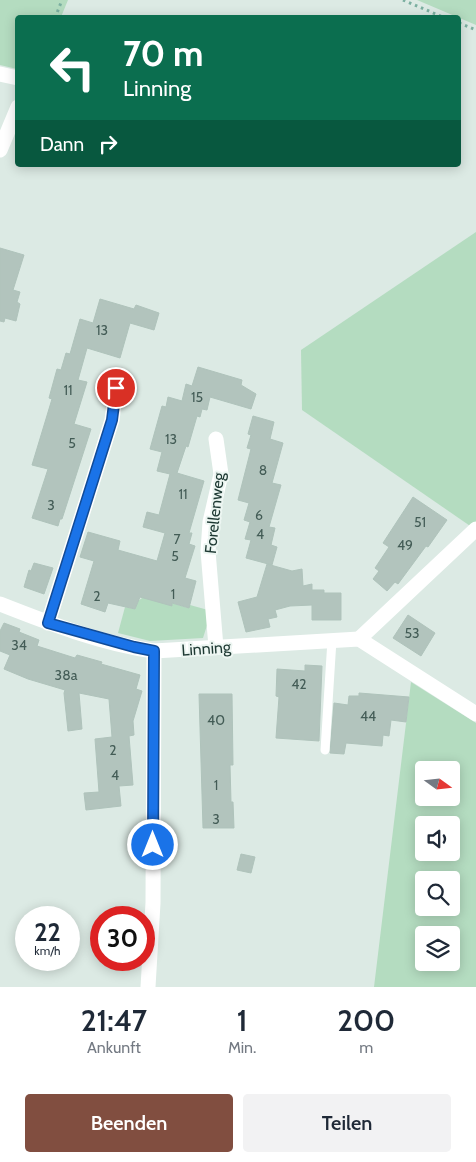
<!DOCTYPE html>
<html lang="de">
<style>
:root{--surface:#fff;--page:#f2f2f3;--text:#1f2937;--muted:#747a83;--accent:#814e40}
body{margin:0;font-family:Cabin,sans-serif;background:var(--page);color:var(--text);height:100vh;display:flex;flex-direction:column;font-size:19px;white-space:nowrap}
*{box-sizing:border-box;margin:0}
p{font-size:16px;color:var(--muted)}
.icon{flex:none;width:28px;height:28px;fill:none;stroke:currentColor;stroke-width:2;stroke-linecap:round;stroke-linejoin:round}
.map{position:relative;height:987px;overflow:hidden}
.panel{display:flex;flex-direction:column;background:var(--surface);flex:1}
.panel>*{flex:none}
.banner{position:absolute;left:15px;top:15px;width:446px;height:152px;border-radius:5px;box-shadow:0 2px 12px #0003;background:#0b6e4f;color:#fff;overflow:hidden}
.needle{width:32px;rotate:105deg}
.controls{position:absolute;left:415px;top:761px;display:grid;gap:10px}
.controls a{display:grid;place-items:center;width:45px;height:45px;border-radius:5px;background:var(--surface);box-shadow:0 2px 12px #0003;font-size:25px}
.speed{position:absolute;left:15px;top:906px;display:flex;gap:10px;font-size:25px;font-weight:700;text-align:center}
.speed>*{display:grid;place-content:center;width:65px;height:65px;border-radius:50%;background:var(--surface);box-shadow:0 2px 12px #0003;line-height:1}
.speed small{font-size:12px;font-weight:400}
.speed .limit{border:8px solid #d22;background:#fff;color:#111}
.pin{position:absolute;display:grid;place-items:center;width:42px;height:42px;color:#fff;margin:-21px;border:2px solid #fff;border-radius:50%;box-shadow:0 1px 5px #0007}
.me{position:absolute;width:55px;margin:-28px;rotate:0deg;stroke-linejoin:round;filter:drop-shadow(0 0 4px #0008)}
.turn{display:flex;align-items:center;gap:18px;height:105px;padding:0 25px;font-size:22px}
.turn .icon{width:65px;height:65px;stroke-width:2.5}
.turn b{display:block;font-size:35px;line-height:42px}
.then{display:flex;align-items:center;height:48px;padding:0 25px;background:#0003;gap:10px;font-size:19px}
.eta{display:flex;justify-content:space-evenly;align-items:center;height:85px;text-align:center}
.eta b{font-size:30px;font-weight:600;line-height:35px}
.primary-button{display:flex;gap:10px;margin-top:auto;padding:10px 25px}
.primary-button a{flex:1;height:58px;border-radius:5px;background:var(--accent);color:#fff;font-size:20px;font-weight:600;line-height:58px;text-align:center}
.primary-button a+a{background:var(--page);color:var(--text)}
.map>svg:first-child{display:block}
</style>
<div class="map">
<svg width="476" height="987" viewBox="0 0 476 987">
<rect width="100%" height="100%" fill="#dceae4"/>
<g fill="#b4dcc0" fill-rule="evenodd">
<polygon points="0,0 68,0 61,17 18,18 17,69 0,65"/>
<polygon points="417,0 476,0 476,25"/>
<polygon points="476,232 476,530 302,410 301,350"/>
<polygon points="146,595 172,605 172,603 188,608 190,605 208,610 209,619 203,638 150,641 118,633 125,607 135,609 138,601"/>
<path d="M411,682L476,723V987H374ZM424,770H451V798H424ZM424,825H451V852H424ZM424,880H451V908H424ZM424,935H451V962H424Z"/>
</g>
<g fill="#b2c4bd" stroke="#afc3bb">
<polygon points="0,248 24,255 13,290 20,292 17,302 20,304 16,321 5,318 4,322 0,321"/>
<polygon points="100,299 134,309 136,305 159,313 154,330 130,323 120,358 87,348 78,380 87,382 74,424 91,429 62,519 60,519 58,526 32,518 48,469 32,465 52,399 49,398 57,369 61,370 66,353 70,354 80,319 93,323"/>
<polygon points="198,367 242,380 241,385 256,394 251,409 210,397 207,410 202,409 200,417 197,416 188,447 186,446 177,473 204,481 189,533 192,533 189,544 195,546 185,578 196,581 189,608 172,603 172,606 140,597 135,609 108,603 105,612 81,604 94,561 80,557 88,532 120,541 118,550 157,561 165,533 143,527 147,512 159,515 170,474 157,471 162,452 150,449 162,406 166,407 168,397 182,401 186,384 192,386"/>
<polygon points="253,416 274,422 270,439 283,443 272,483 281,485 269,527 275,528 271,545 277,547 272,565 246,558 251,540 245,539 250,522 244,520 249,503 238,500 251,449 247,448 251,435 248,434"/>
<polygon points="413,497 447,520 428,547 426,546 398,584 395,582 387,591 373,579 379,571 375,568 389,547 383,543"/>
<polygon points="34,563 53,568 44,594 24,587 29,570 31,571"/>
<polygon points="267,564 292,571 302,569 303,586 312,584 312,590 324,590 324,593 341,593 341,620 312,620 312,605 290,606 275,610 277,617 268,619 270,627 246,632 238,602 257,597"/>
<polygon points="408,615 435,633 421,656 393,638"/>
<polygon points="4,623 20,629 19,632 39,640 37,646 75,658 77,655 102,662 101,664 140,675 136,689 142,691 133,721 134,735 129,736 133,785 119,786 121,806 86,810 84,793 99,792 95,739 112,737 109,699 79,693 82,729 68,731 64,693 65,690 28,679 4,669 10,655 0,651 0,631"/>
<polygon points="305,665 322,666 319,741 276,738 279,697 276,696 277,669 305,671"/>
<polygon points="359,693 409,697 406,722 391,720 389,736 383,735 382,746 346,743 344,754 330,753 334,703 348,705 349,696 359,696"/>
<polygon points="199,694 232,694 233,765 230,765 231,802 233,802 234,828 203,828"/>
<polygon points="241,854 255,857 251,873 237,870"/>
</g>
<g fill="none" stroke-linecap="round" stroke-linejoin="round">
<g stroke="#7bafa0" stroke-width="3" stroke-dasharray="2.5 4" stroke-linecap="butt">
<polyline points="403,0 445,18"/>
<polyline points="55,18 62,0"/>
<polyline points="459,23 476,30"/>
</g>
<polyline stroke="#fff" stroke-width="9" points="325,750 332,640"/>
<g stroke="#fff" stroke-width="15">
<polyline points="0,74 18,78"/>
<polyline points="0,150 18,107"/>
<polyline points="216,439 221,474 210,522 208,551 216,647"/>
<path d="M0,604C48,623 103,644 154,651L359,639L476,714"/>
<polyline points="48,623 112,420 116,387"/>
<polyline points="359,639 476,529"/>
<polyline points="148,987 153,903 154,651"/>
</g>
</g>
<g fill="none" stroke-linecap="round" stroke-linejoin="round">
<g stroke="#114b97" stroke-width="12">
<polyline id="route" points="116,388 112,420 48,623 134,647 154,651 153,845"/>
</g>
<use href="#route" stroke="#1a73e8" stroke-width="9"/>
</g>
<g text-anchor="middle" stroke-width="4" stroke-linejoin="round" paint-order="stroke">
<g font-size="14" fill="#435c56">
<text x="102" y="335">13</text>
<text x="68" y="395">11</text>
<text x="197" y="402">15</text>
<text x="171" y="444">13</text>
<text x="72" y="448">5</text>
<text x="263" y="475">8</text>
<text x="183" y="499">11</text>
<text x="51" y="510">3</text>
<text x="259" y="520">6</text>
<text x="420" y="527">51</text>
<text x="260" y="539">4</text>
<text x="177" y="544">7</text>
<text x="405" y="550">49</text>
<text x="175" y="561">5</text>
<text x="173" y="599">1</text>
<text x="97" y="601">2</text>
<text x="412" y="638">53</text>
<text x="19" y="650">34</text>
<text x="66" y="680">38a</text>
<text x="299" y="689">42</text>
<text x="368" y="721">44</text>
<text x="216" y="725">40</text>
<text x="113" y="755">2</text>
<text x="115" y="780">4</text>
<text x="216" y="790">1</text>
<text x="216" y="824">3</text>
</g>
<g font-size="16" fill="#1e3933" stroke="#edf6f2">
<text transform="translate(214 513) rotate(-84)" y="6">Forellenweg</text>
<text transform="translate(206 648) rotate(-4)" y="6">Linning</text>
</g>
</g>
</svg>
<div class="controls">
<a><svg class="needle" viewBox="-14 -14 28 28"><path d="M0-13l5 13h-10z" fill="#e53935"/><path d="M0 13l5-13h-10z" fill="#747a83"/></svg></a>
<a><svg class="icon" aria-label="sound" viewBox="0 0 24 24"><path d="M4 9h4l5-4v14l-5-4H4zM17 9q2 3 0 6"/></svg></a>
<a><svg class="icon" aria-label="search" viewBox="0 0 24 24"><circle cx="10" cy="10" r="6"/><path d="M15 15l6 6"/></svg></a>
<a><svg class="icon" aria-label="layers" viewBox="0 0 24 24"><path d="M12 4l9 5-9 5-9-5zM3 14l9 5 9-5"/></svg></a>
</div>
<div class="speed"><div>22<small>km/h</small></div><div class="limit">30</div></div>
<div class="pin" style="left:116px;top:388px;background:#d93025"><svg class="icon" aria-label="arrive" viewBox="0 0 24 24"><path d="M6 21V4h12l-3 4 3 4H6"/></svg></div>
<svg class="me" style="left:153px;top:845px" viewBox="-20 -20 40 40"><circle r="17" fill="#1a73e8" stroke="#fff" stroke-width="3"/><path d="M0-11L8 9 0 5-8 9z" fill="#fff"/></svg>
<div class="banner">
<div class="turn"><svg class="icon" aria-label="left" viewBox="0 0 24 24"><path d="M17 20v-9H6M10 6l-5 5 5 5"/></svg><div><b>70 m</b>Linning</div></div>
<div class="then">Dann<svg class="icon" aria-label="right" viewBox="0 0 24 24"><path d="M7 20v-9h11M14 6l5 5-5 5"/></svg></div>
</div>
</div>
<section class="panel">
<div class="eta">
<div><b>21:47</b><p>Ankunft</p></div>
<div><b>1</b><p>Min.</p></div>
<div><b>200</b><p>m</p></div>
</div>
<div class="primary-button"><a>Beenden</a><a>Teilen</a></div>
</section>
